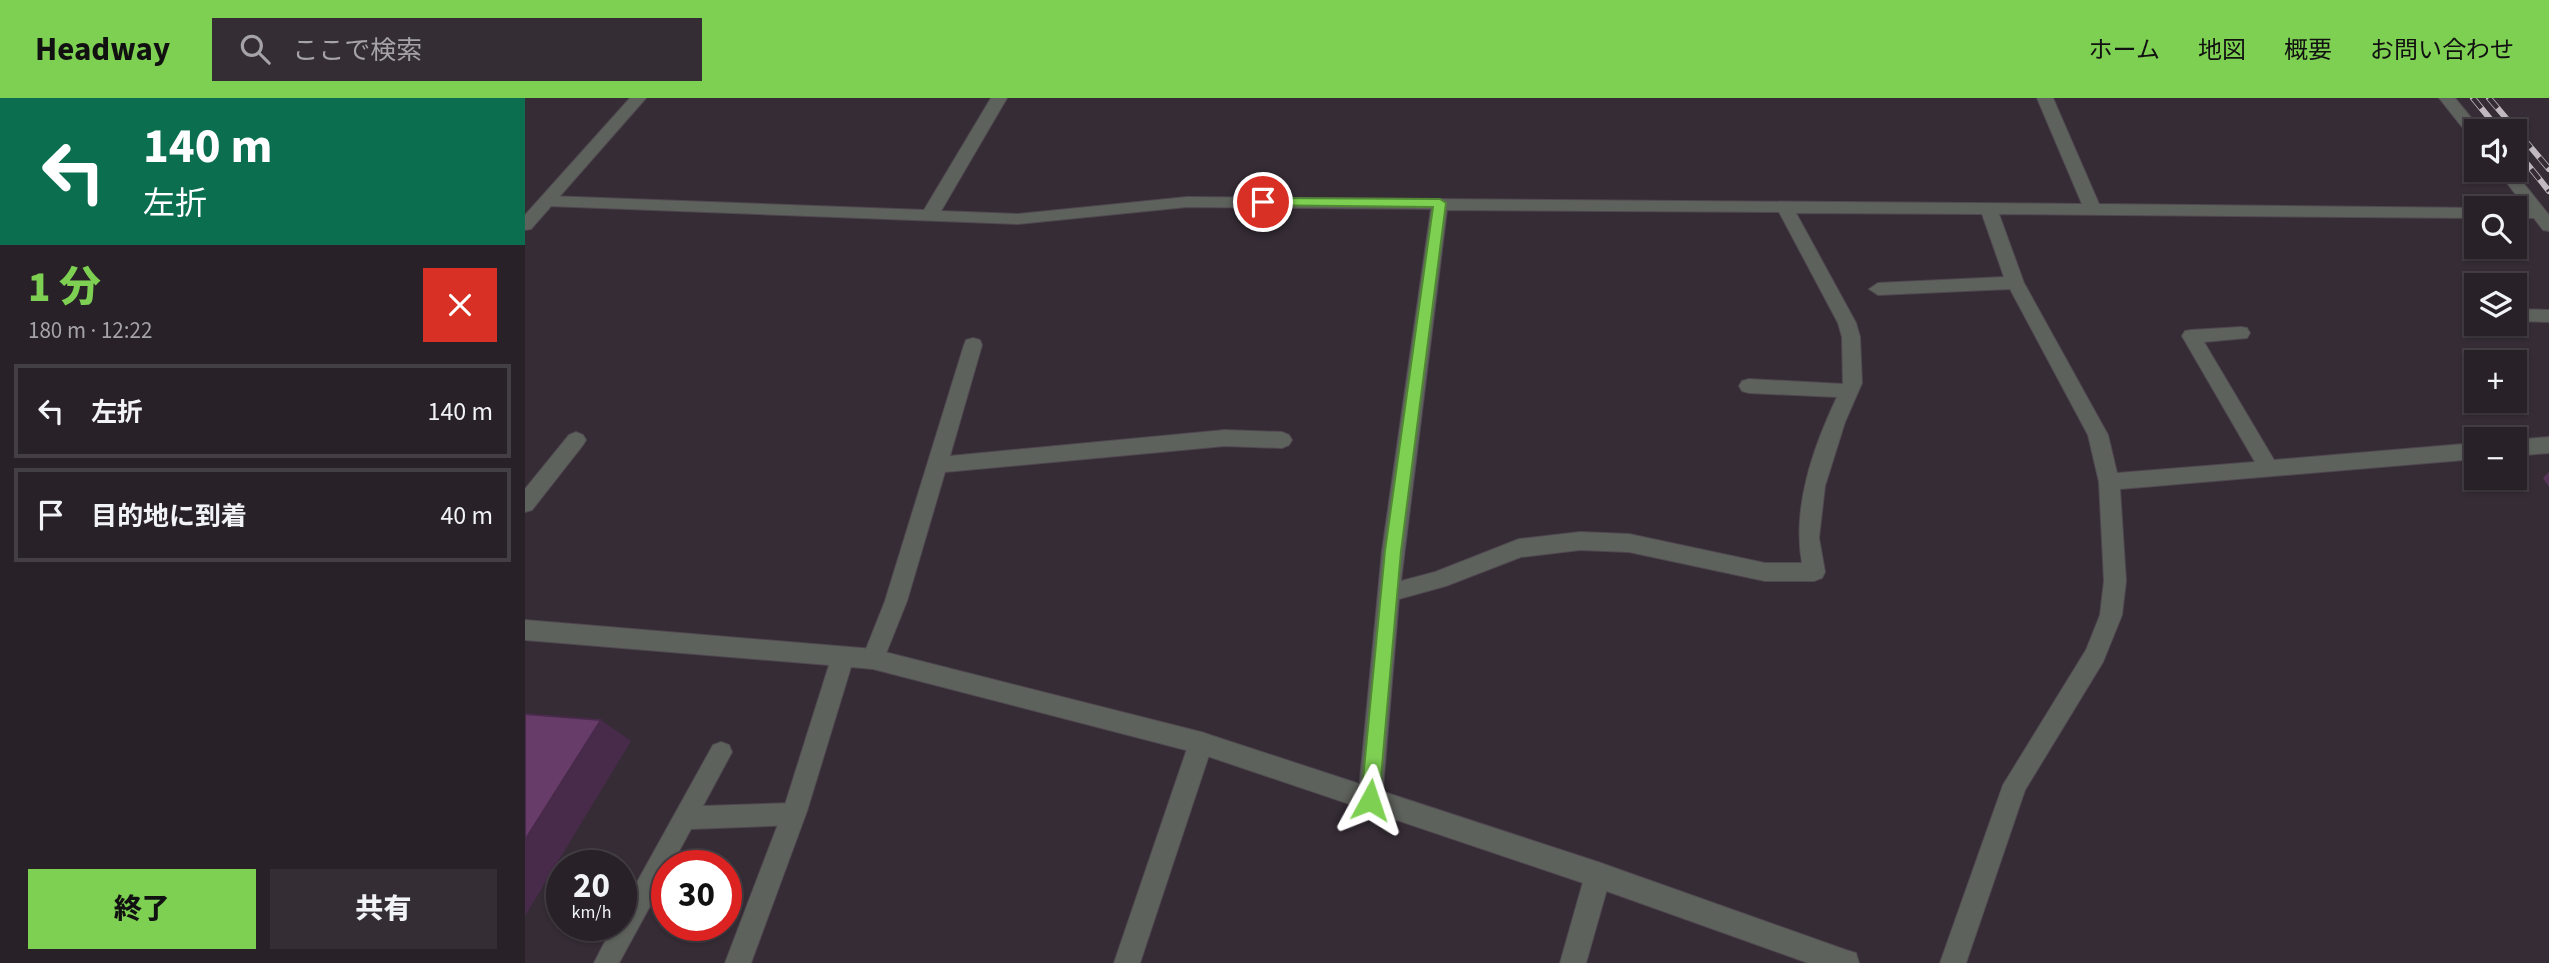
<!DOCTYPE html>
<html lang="ja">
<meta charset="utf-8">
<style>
:root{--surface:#282128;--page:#342e34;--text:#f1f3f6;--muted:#a5a3a8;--line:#443e45;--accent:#7ed053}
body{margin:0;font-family:"Source Sans 3","Noto Sans JP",sans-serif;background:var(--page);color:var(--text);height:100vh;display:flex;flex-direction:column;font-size:26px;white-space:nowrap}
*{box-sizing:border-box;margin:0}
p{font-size:23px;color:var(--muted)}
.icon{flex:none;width:38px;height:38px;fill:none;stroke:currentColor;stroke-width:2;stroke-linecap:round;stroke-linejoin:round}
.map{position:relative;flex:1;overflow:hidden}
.drawer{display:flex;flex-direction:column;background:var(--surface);width:525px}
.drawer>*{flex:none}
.guide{background:#0b6e4f;color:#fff;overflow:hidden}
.buttons{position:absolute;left:1939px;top:21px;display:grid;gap:14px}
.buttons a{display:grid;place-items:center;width:63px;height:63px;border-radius:0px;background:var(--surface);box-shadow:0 2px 5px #0004,0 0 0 2px var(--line);font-size:35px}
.speed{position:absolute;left:21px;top:752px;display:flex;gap:14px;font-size:35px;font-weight:700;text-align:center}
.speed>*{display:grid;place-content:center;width:91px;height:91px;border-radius:50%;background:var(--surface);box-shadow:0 2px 5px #0004,0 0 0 2px var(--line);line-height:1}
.speed small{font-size:18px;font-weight:400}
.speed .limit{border:10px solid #d22;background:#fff;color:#111}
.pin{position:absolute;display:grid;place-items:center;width:60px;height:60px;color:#fff;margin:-30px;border:4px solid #fff;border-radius:50%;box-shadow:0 2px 7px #0007}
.me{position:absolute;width:77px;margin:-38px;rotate:5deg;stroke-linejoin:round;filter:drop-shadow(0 0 5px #0008)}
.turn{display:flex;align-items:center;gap:24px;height:147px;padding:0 28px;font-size:32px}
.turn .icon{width:91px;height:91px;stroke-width:2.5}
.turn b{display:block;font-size:49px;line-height:60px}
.round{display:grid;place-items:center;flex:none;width:74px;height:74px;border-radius:0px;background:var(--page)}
.headline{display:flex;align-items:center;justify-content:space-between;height:119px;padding:0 28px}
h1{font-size:42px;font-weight:800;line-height:52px;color:var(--accent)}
.cta{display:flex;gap:14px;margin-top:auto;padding:14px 28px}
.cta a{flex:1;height:80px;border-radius:0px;background:var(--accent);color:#111;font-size:28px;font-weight:800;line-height:80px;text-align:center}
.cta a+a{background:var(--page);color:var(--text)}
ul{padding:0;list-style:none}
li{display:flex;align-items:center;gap:21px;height:94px;margin:0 14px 10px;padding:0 14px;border:4px solid var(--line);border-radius:0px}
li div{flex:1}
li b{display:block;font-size:26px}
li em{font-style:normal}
header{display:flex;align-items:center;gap:42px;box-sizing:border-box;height:98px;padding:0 35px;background:var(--accent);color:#111}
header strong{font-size:33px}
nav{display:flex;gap:38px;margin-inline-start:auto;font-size:24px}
.search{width:490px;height:63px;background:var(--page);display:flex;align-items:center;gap:18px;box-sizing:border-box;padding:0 24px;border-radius:0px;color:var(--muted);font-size:26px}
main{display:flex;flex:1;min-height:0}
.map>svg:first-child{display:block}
</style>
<header>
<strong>Headway</strong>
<div class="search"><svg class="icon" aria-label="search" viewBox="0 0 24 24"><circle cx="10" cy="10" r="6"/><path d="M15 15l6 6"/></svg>ここで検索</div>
<nav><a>ホーム</a><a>地図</a><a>概要</a><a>お問い合わせ</a></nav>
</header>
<main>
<section class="drawer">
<div class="guide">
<div class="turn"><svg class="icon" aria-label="left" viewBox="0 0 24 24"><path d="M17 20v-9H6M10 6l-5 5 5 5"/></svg><div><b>140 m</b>左折</div></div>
</div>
<div class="headline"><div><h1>1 分</h1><p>180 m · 12:22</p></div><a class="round" style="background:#d93025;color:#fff"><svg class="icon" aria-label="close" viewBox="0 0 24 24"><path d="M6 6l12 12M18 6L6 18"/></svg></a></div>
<ul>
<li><svg class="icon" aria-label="left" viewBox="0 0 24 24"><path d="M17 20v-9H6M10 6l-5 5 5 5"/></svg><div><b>左折</b></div><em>140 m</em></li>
<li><svg class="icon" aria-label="arrive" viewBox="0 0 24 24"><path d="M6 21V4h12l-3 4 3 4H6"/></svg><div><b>目的地に到着</b></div><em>40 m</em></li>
</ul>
<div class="cta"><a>終了</a><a>共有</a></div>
</section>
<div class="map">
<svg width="2024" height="865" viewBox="0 0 2024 865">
<rect width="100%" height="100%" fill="#352c35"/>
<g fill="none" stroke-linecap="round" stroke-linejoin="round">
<g stroke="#504850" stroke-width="2">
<polygon id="service" points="196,644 204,647 207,654 178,708 269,705 277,708 280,716 277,724 269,727 166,731 146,768 142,768 142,777 94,865 69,865 88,828 96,828 96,813 188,647"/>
</g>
<g stroke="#504850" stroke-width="2">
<g id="minor">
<path d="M466,0H482L416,113L493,116L662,99L1557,106L1512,0H1528L1574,106L1953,110L1951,120L1474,116L1499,185L1583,337L1592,375L1730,364L1657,238L1660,233L1666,232L1716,229L1722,230L1725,235L1722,240L1679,244L1749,362L1951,345V361L1595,391L1601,483L1597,517L1578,564L1500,692L1441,865H1415L1478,687L1561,552L1575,517L1579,483L1574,384L1563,337L1485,191L1353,197L1344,191L1353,185L1479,179L1457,116L1271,115L1331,225L1335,239L1337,285L1320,324L1300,388L1294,440L1300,474L1297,480L1289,483H1240L1104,454L1055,452L996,459L921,488L874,501L857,702L854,710L845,714L836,710L833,702L857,453L906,111L662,109L493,126L23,108L15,103L23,98L399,112ZM922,112L1254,114L1313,225L1317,239L1318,286L1224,281L1217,283L1214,288L1217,293L1224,295L1312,299C1288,350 1267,409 1277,465H1240L1104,436L1055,434L994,441L910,474L876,483Z"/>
<polygon points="1988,110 2014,110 2022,115 2014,120 1990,120"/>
<polygon points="1990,211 2024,212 2024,224 1990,223"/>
<polygon points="448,240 455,242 457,247 425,358 700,332 757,334 764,337 767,342 764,347 757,350 700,348 420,374 382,503 356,568 348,571 340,568 337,561 360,503 439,247 441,242"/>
<polygon points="51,334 58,337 61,342 58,347 7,412 0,414 0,391 44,337"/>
<polygon points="2024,339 2024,355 1990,358 1990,342"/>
<polygon points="676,634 684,637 688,645 615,865 589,865 664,645 668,637"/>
<polygon points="1073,764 1082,768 1086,777 1061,865 1035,865 1060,777 1064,768"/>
</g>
</g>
<g stroke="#504850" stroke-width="2">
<g id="tertiary">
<polygon points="105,0 121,0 6,131 0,132 0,117"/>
<polygon points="1914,0 1930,0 1957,33 1951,33 1951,41 1945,39"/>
<polygon points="1972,72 1988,72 2024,117 2024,133 2018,132"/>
<polygon points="0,522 348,551 676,634 1073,764 1321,852 1331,855 1334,865 1283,865 1073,790 676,656 348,571 326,569 282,713 226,865 200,865 258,713 304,567 0,542"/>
</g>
</g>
<use href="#service" fill="#5e625c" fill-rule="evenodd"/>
<use href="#minor" fill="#5e625c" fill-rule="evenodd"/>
<use href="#tertiary" fill="#5e625c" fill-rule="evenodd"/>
<g stroke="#c0b9c0" stroke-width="6">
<g id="rail">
<polyline points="1948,0 1975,33"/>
<polyline points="1964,0 2024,71"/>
<polyline points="1990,51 2024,93"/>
</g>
</g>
<use href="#rail" stroke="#352c35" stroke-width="4.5" stroke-dasharray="13" stroke-linecap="butt"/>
</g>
<polygon fill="#59345a" points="2024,374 2024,389 2018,380"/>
<polygon fill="#482a4a" points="76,622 106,643 0,818 0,742"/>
<polygon fill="#673c69" stroke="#482a4a" stroke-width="2" points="0,616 76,622 0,742"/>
<polygon fill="#7ed053" stroke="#528736" stroke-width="2" points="738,100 915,101 921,105 876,453 854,702 852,708 845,711 838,708 836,702 860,453 908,109 733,107 733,101"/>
</svg>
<div class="buttons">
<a><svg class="icon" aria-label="sound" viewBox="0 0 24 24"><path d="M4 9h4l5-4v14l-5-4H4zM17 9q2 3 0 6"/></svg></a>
<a><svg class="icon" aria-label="search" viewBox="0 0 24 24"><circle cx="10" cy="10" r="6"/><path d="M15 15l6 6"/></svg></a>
<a><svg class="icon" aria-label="layers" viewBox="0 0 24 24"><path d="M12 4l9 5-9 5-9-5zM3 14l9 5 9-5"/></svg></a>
<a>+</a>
<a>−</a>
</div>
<div class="speed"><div>20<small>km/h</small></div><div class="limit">30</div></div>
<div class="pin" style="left:738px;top:104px;background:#d93025"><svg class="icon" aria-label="arrive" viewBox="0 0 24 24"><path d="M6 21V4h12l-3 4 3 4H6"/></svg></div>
<svg class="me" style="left:845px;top:702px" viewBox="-20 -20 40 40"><path d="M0-17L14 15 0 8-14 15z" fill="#7ed053" stroke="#fff" stroke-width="4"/></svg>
</div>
</main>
